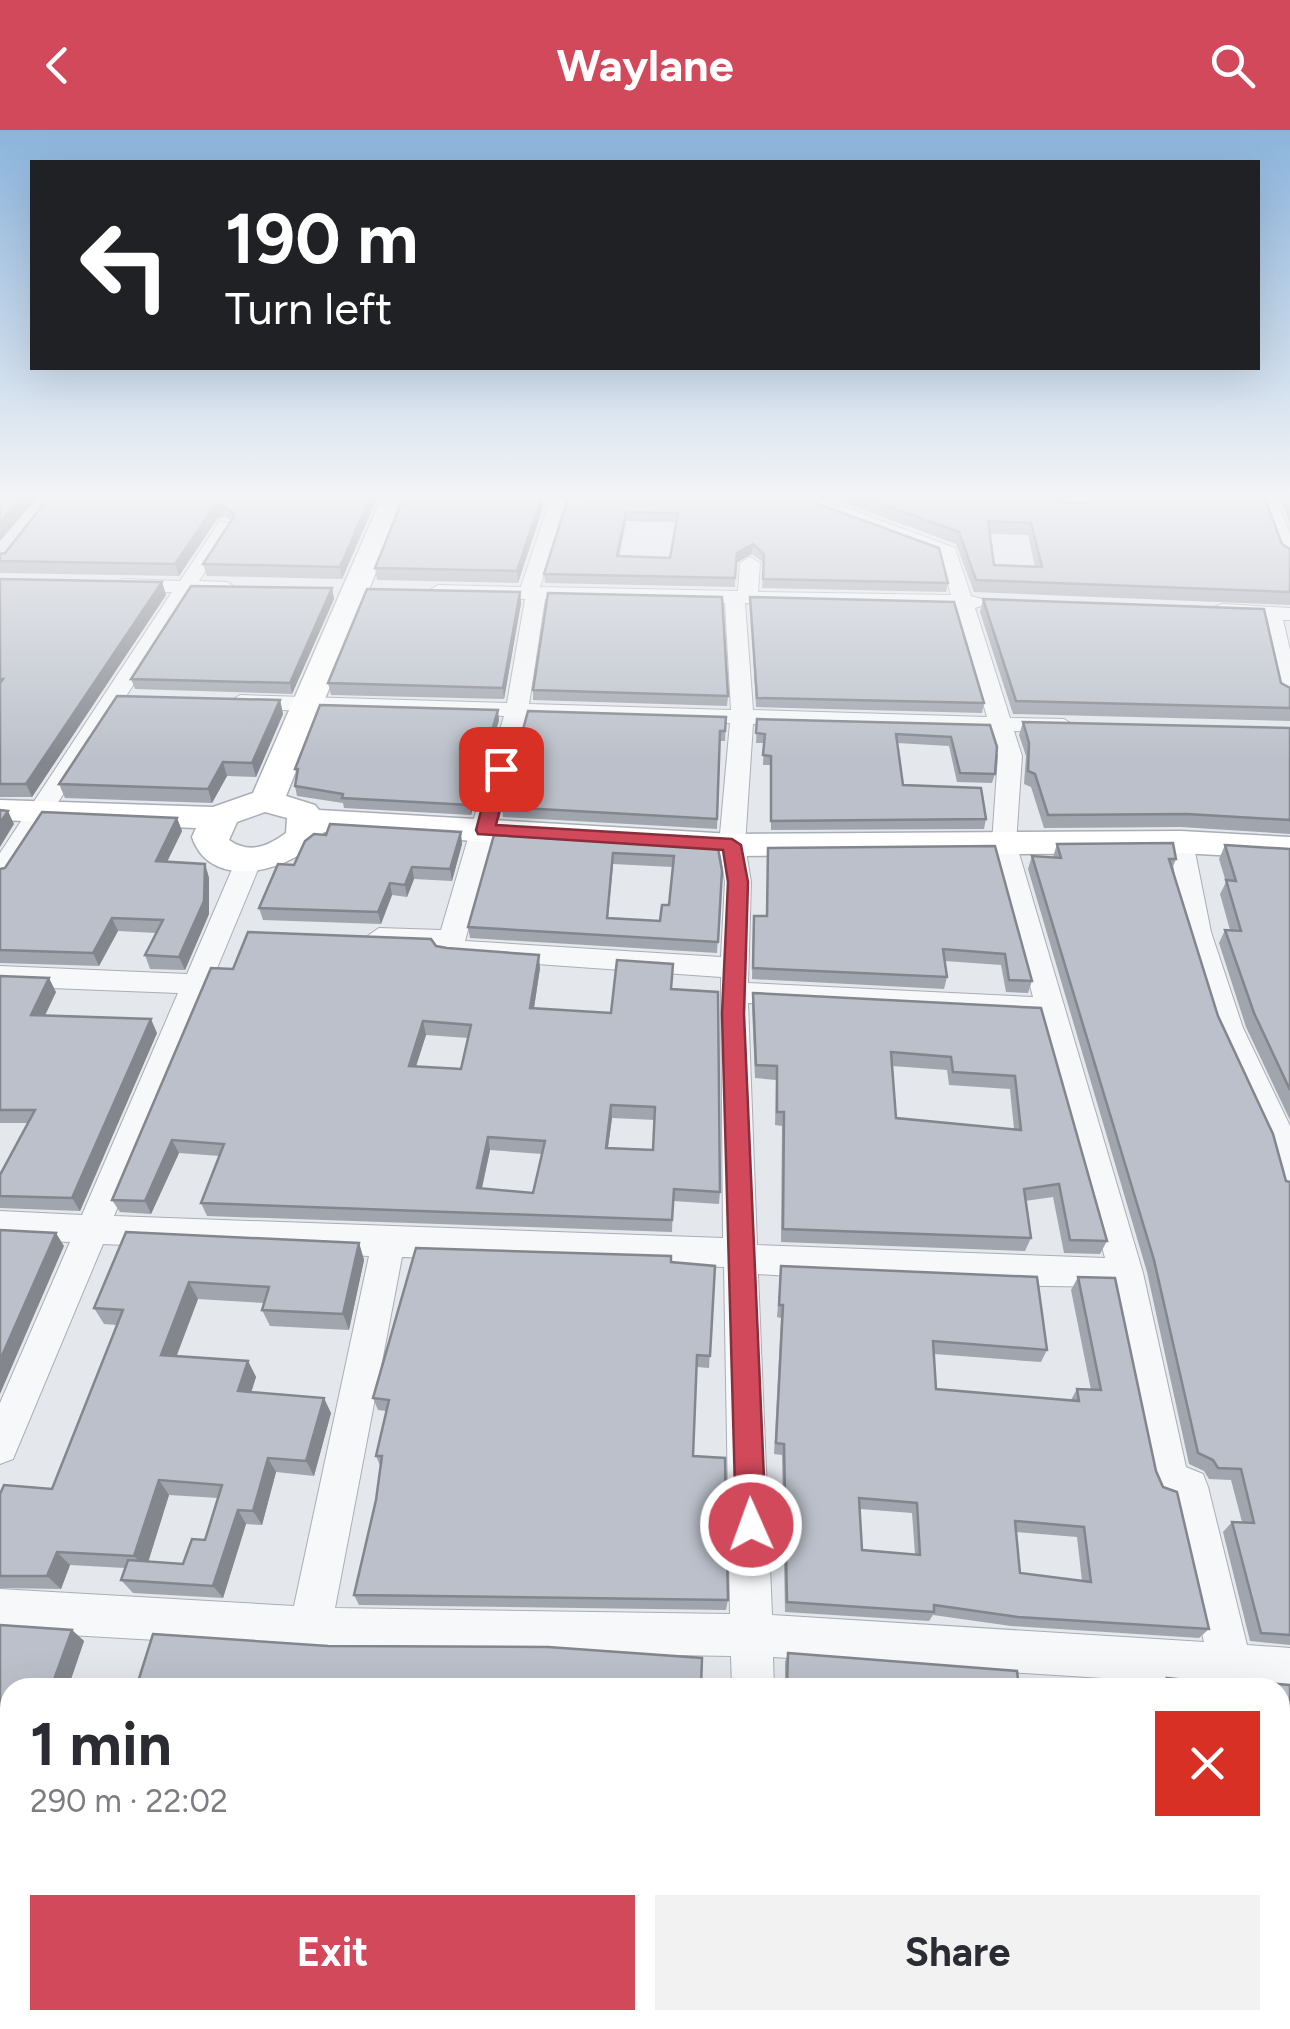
<!DOCTYPE html>
<meta charset="utf-8">
<style>
:root{--surface:#fff;--page:#f2f2f3;--text:#2b2b33;--muted:#7c7c81;--accent:#d1495b}
body{margin:0;font-family:Figtree,sans-serif;background:var(--page);color:var(--text);height:100vh;display:flex;flex-direction:column;font-size:38px;white-space:nowrap}
*{box-sizing:border-box;margin:0}
p{font-size:32px;color:var(--muted)}
.icon{flex:none;width:55px;height:55px;fill:none;stroke:currentColor;stroke-width:2;stroke-linecap:round;stroke-linejoin:round}
.map{position:relative;flex:1;overflow:hidden}
.panel{position:absolute;left:0px;top:1548px;width:1290px;height:352px;display:flex;flex-direction:column;background:var(--surface);border-radius:30px 30px 0 0;box-shadow:0 10px 40px #0002}
.panel>*{flex:none}
.top-card{position:absolute;left:30px;top:30px;width:1230px;height:210px;border-radius:0px;box-shadow:0 10px 40px #0002;background:#202124;color:#fff;overflow:hidden}
.pin{position:absolute;display:grid;place-items:center;width:85px;height:85px;color:#fff;margin:-42px;border-radius:20px;box-shadow:0 5px 15px #0006}
.me{position:absolute;width:110px;margin:-55px;rotate:358deg;stroke-linejoin:round;filter:drop-shadow(0 0 8px #0008)}
.turn{display:flex;align-items:center;gap:35px;height:210px;padding:0 30px;font-size:45px}
.turn .icon{width:130px;height:130px;stroke-width:2.5}
.turn b{display:block;font-size:70px;line-height:85px}
.round{display:grid;place-items:center;flex:none;width:105px;height:105px;border-radius:0px;background:var(--page)}
.overview{display:flex;align-items:center;justify-content:space-between;height:170px;padding:0 30px}
h1{font-size:60px;font-weight:700;line-height:75px}
.primary-button{display:flex;gap:20px;margin-top:auto;padding:20px 30px}
.primary-button a{flex:1;height:115px;border-radius:0px;background:var(--accent);color:#fff;font-size:40px;font-weight:700;line-height:115px;text-align:center}
.primary-button a+a{background:var(--page);color:var(--text)}
header{display:flex;justify-content:space-between;align-items:center;height:130px;padding:0 30px;background:var(--accent);color:#fff;font-size:45px;font-weight:700}
.map>svg:first-child{display:block}
</style>
<header><svg class="icon" aria-label="back" viewBox="0 0 24 24"><path d="M15 5l-7 7 7 7"/></svg>Waylane<svg class="icon" aria-label="search" viewBox="0 0 24 24"><circle cx="10" cy="10" r="6"/><path d="M15 15l6 6"/></svg></header>
<div class="map">
<svg width="1290" height="1899" viewBox="0 0 1290 1899">
<rect width="100%" height="100%" fill="#e4e7ec"/>
<g fill="none" stroke-linecap="round" stroke-linejoin="round">
<g stroke="#a9aeb7" stroke-width="2">
<g id="street">
<path d="M551,367H568L540,457L738,461L740,433L750,427L760,433L758,462L951,465L940,425L794,367H817L955,418L971,466L992,472L975,478L1010,588L1064,589L1075,596L1064,603L1014,601L1022,626L1016,713L1143,1143L1186,1337L1203,1344L1208,1357L1247,1515L1290,1518V1560L773,1527L774,1558H732L731,1526L310,1519L0,1501V1459L294,1476L369,1126L103,1114L13,1329L0,1334V1273L70,1112L0,1109V1081L82,1085L178,863L0,856V836L187,844L236,730L249,722L258,724L262,730L114,1086L723,1108L721,847L449,828L439,826L436,818L379,816L366,807L379,798L441,800L504,586L240,579L229,572L240,565L507,573L525,469L438,467L428,461L438,455L521,457ZM545,469L725,473L731,580L529,574ZM745,473L955,477L987,587L753,580ZM526,587L730,593L719,715L725,752L721,827L465,811ZM753,594L991,601L998,626L992,713L1033,867L748,853L751,752L745,715ZM748,873L1039,888L1105,1128L757,1115ZM402,1127L724,1137L730,1484L335,1478ZM758,1144L913,1154L1111,1157L1151,1351L1156,1364L1173,1371L1204,1512L772,1485Z"/>
<polygon points="1258,367 1275,367 1290,403 1290,431 1281,425"/>
<polygon points="220,391 235,395 199,451 227,452 237,458 227,464 192,463 9,749 0,751 0,723 172,462 123,461 113,455 123,449 180,451"/>
<polygon points="1223,474 1290,478 1290,490 1283,490 1290,520 1290,572 1279,565 1262,488 1216,484 1216,476"/>
<polygon points="1181,704 1193,712 1211,802 1243,898 1290,996 1290,1064 1279,1060 1268,1016 1215,898 1185,802 1169,712"/>
<polygon points="1280,1740 1290,1744 1290,1835 1280,1831"/>
<rect x="733" y="1890" width="50" height="9"/>
</g>
</g>
<g stroke="#a9aeb7" stroke-width="3">
<path id="secondary" d="M382,367H406L286,666L315,675L319,680L732,704L1181,701L1290,707V729L1181,723L732,726L324,702C299,740 211,765 192,707L196,698L0,690V670L213,677L253,663ZM265,682L287,688L286,703C267,717 249,724 229,710L237,692Z"/>
</g>
<use href="#street" fill="#f7f8fa" fill-rule="evenodd"/>
<use href="#secondary" fill="#fff" fill-rule="evenodd"/>
</g>
<g fill="#a1a5ae" fill-rule="evenodd">
<polygon points="50,366 378,366 342,449 207,446 203,434 231,391 225,386 217,389 179,446 0,443 0,424 5,423"/>
<polygon points="542,366 543,377 518,453 377,450 375,438"/>
<path d="M826,366H929L934,370L1088,373L1093,370L1091,366H1264L1282,414L1290,419V475L974,462L956,414ZM990,404L1028,405L1035,437L994,435Z"/>
<polygon points="1279,366 1290,366 1290,394"/>
<path d="M568,368L810,371L948,453L946,462L762,458L764,433L752,424L736,433L735,457L545,453L544,444ZM626,391L676,392L670,428L619,426Z"/>
<polygon points="0,449 162,452 166,465 32,667 0,667"/>
<polygon points="332,458 334,469 292,564 135,559 131,549"/>
<polygon points="520,462 521,473 504,569 331,565 328,553"/>
<polygon points="750,467 984,573 982,583 756,577"/>
<polygon points="983,469 1281,553 1290,558 1290,591 1013,584 980,482"/>
<polygon points="533,560 728,566 727,576 533,570"/>
<polygon points="280,570 283,584 256,647 227,646 212,673 65,668 59,654"/>
<polygon points="726,587 725,611 720,611 717,699 503,687 502,677"/>
<polygon points="757,589 990,595 995,644 992,653 957,652 949,616 897,613 903,655 986,689 984,699 771,700 771,635 763,635 764,613 756,613"/>
<polygon points="499,590 471,685 344,678 343,673 297,666 295,656 297,646 295,639"/>
<polygon points="1023,592 1290,598 1290,704 1181,697 1044,698 1031,657 1024,654 1026,626 1019,605"/>
<polygon points="177,688 182,701 167,732 205,734 209,748 209,784 185,840 150,839 145,825 156,803 118,801 99,836 0,833 0,739"/>
<path d="M494,705L718,718L722,741L717,823L470,808L468,797ZM613,734L673,737L669,775L660,791L608,788Z"/>
<polygon points="462,714 452,751 414,749 407,767 392,765 381,794 263,790 259,778 294,735"/>
<polygon points="1057,714 1176,729 1172,739 1218,886 1286,1051 1290,1052 1290,1515 1250,1511 1223,1402 1232,1392 1242,1392 1231,1350 1209,1349 1204,1341 1189,1334 1147,1142 1028,739 1032,726 1053,727"/>
<polygon points="1225,715 1290,719 1290,990 1246,897 1219,813 1225,800 1230,800 1220,764 1226,752 1219,729"/>
<polygon points="995,716 1032,851 1028,863 1006,862 1001,835 945,831 947,847 944,859 752,849 753,797 766,786 768,718"/>
<path d="M436,816L540,838L534,878L611,883L671,859L720,1062L719,1074L673,1071L672,1102L207,1086L201,1073L220,1026L179,1023L151,1084L120,1082L112,1070L233,839ZM426,905L468,908L461,939L416,936ZM612,988L655,990L653,1020L608,1018ZM490,1020L542,1024L533,1063L482,1058Z"/>
<polygon points="0,846 56,862 45,886 157,903 80,1081 0,1078 0,1045 28,993 0,993"/>
<path d="M753,863L1041,878L1107,1111L1100,1124L1064,1123L1053,1067L1025,1071L1031,1108L1025,1121L781,1112L782,996L775,995L776,950L755,948L752,877ZM892,936L947,940L949,955L1010,959L1014,999L896,988Z"/>
<path d="M126,1102L359,1113L364,1130L349,1200L270,1196L262,1180L264,1173L198,1169L176,1226L248,1231L256,1247L251,1262L331,1283L314,1346L276,1342L262,1395L246,1394L223,1468L133,1463L121,1450L125,1438L70,1435L61,1459L0,1458V1364L52,1359L117,1195L104,1194L94,1178ZM169,1365L218,1368L205,1410L183,1434L148,1432Z"/>
<polygon points="671,1132 715,1136 709,1238 697,1237 693,1326 728,1470 726,1480 359,1475 354,1465 376,1370 381,1338 376,1326 386,1281 378,1280 373,1268"/>
<path d="M781,1136L1047,1220L1041,1232L934,1224L936,1259L1071,1270L1077,1259L1091,1260L1071,1160L1078,1147L1156,1341L1209,1499L1199,1508L1011,1496L933,1485L929,1491L785,1482L782,1325L774,1324L781,1188L777,1187ZM860,1379L912,1383L915,1424L862,1420ZM1016,1402L1077,1407L1082,1451L1020,1443Z"/>
<polygon points="0,1495 72,1500 84,1511 68,1558 10,1558 10,1596 2,1595 0,1600"/>
<polygon points="788,1523 1019,1558 785,1558 785,1532"/>
<polygon points="1167,1548 1262,1557 1266,1553 1290,1555 1290,1625 1280,1624 1280,1558 1158,1558 1158,1556"/>
<polygon points="254,1890 708,1890 706,1899 644,1890 254,1892"/>
<polygon points="1174,1890 1280,1890 1290,1899 1230,1899 1175,1893"/>
</g>
<g fill="#83868d">
<polygon points="24,366 39,366 0,411 0,393"/>
<polygon points="371,366 378,366 342,449 340,437"/>
<polygon points="542,366 543,377 518,453 517,441"/>
<polygon points="222,374 225,386 217,389 179,446 175,434 214,377"/>
<polygon points="626,382 626,391 617,435 617,426"/>
<polygon points="753,414 752,424 736,433 737,423"/>
<polygon points="162,452 166,465 32,667 26,654"/>
<polygon points="332,458 334,469 292,564 290,553"/>
<polygon points="520,462 521,473 504,569 503,558"/>
<polygon points="280,570 283,584 256,647 252,633"/>
<polygon points="498,580 499,590 471,685 470,675"/>
<polygon points="223,632 227,646 212,673 208,659"/>
<polygon points="8,681 14,694 0,717 0,693"/>
<polygon points="177,688 182,701 161,744 156,731"/>
<polygon points="461,702 462,714 452,751 450,739"/>
<polygon points="205,734 209,748 209,784 185,840 179,827"/>
<polygon points="412,737 414,749 407,767 405,755"/>
<polygon points="390,753 392,765 381,794 378,782"/>
<polygon points="112,788 118,801 99,836 93,823"/>
<polygon points="539,825 540,838 532,891 530,878"/>
<polygon points="49,848 56,862 38,899 31,885"/>
<polygon points="151,889 157,903 80,1081 72,1068"/>
<polygon points="423,891 426,905 412,949 409,936"/>
<polygon points="611,975 612,988 606,1031 606,1018"/>
<polygon points="488,1007 490,1020 479,1071 477,1058"/>
<polygon points="172,1010 179,1023 151,1084 145,1071"/>
<polygon points="56,1103 64,1116 0,1264 0,1230"/>
<polygon points="359,1113 364,1130 349,1200 343,1184"/>
<polygon points="189,1152 198,1169 171,1241 161,1225"/>
<polygon points="248,1231 256,1247 247,1276 238,1261"/>
<polygon points="324,1268 331,1283 314,1346 306,1331"/>
<polygon points="268,1328 276,1342 262,1395 253,1381"/>
<polygon points="159,1350 169,1365 146,1439 134,1426"/>
<polygon points="238,1380 246,1394 223,1468 213,1456"/>
<polygon points="57,1422 70,1435 61,1459 47,1446"/>
<polygon points="72,1500 84,1511 68,1558 51,1558"/>
</g>
<g fill="#bbc0ca" stroke="#83868d" stroke-width="2.5" fill-rule="evenodd">
<polygon points="0,366 24,366 0,393"/>
<polygon points="50,366 371,366 340,437 203,434 235,385 222,374 214,377 175,434 0,431 0,424 5,423"/>
<polygon points="404,366 542,366 517,441 375,438"/>
<path d="M860,366H929L934,370L1088,373L1098,366H1264L1282,414L1290,419V462L976,450L959,402ZM988,391L1031,393L1042,437L994,435Z"/>
<path d="M568,368L810,371L939,418L948,453L763,449L764,424L753,414L737,423L735,448L544,444ZM626,382L678,383L670,428L617,426Z"/>
<polygon points="0,449 162,452 26,654 0,654 0,553 3,549 0,549"/>
<polygon points="191,456 332,458 290,553 131,549"/>
<polygon points="367,459 520,462 503,558 328,553"/>
<polygon points="548,463 722,467 728,566 533,560"/>
<polygon points="750,467 954,472 984,573 757,568"/>
<polygon points="983,469 1264,479 1281,553 1290,558 1290,578 1016,571"/>
<polygon points="117,566 280,570 252,633 223,632 208,659 59,654"/>
<polygon points="320,575 498,580 470,675 342,668 343,664 295,656 298,639 295,639"/>
<polygon points="528,581 726,587 725,601 720,601 717,689 502,677"/>
<polygon points="757,589 990,595 997,617 995,644 960,643 951,607 896,604 903,655 981,658 986,689 771,691 771,626 763,625 765,604 756,603"/>
<polygon points="1023,592 1290,598 1290,690 1187,684 1048,685 1035,644 1028,641 1029,613"/>
<polygon points="0,680 8,681 0,693"/>
<polygon points="42,682 177,688 156,731 205,734 204,771 179,827 145,825 163,790 112,788 93,823 0,820 0,739 5,738"/>
<polygon points="330,694 461,702 450,739 412,737 405,755 390,753 378,782 259,778 278,734 294,735 305,711 314,704 326,705"/>
<path d="M494,705L718,718L722,741L718,812L468,797ZM613,723L674,726L669,775H662L660,791L607,788Z"/>
<polygon points="1173,713 1176,729 1169,729 1218,886 1273,1004 1286,1051 1290,1052 1290,1505 1261,1503 1232,1392 1254,1393 1241,1339 1218,1338 1213,1330 1198,1323 1154,1130 1032,726 1061,728 1057,714"/>
<polygon points="1225,715 1290,719 1290,960 1254,883 1225,800 1241,801 1226,750 1236,751"/>
<polygon points="995,716 1032,851 1009,850 1005,824 943,819 947,847 753,838 754,786 767,786 768,718"/>
<path d="M248,802L431,809L436,816L447,818L539,825L530,878L611,883L617,830L673,834L671,859L718,862L720,1062L674,1059L672,1090L201,1073L224,1014L172,1010L145,1071L112,1070L211,838L233,839ZM423,891L471,895L461,939L409,936ZM611,975L655,977L653,1020L606,1018ZM488,1007L545,1011L533,1063L477,1058Z"/>
<polygon points="0,846 49,848 31,885 151,889 72,1068 0,1066 0,1045 35,980 0,980"/>
<path d="M753,863L1041,878L1107,1111L1070,1110L1059,1054L1024,1059L1031,1108L783,1099L784,982H777V936L756,935ZM891,922L951,927L953,942L1015,946L1021,1000L896,988Z"/>
<polygon points="0,1100 56,1103 0,1230"/>
<polygon points="126,1102 359,1113 343,1184 262,1180 269,1157 189,1152 161,1225 248,1231 238,1261 324,1268 306,1331 268,1328 253,1381 238,1380 213,1456 121,1450 128,1430 183,1434 192,1409 205,1410 222,1355 159,1350 134,1426 57,1422 47,1446 0,1446 0,1364 4,1355 52,1359 123,1180 94,1178"/>
<polygon points="416,1118 671,1126 671,1132 715,1136 710,1226 697,1225 693,1326 725,1328 728,1470 354,1465 376,1370 382,1326 376,1326 389,1270 373,1268"/>
<path d="M781,1136L1037,1147L1047,1220L933,1211L936,1259L1079,1271L1077,1259L1101,1260L1078,1147L1115,1148L1156,1341L1163,1357L1177,1362L1209,1499L1018,1487L934,1475V1482L787,1472L784,1314L776,1313L783,1175H779ZM859,1368L917,1373L920,1425L862,1420ZM1015,1391L1084,1397L1091,1452L1020,1443Z"/>
<polygon points="0,1495 72,1500 51,1558 10,1558 10,1587 0,1586"/>
<polygon points="153,1504 328,1516 548,1517 702,1528 701,1558 136,1558"/>
<polygon points="788,1523 1017,1541 1019,1558 787,1558"/>
<polygon points="1167,1548 1266,1558 1169,1558"/>
<polygon points="1266,1553 1290,1555 1290,1617 1280,1616 1280,1558 1268,1558"/>
<polygon points="0,1646 10,1647 10,1875 0,1874"/>
<polygon points="1280,1806 1290,1807 1290,1899 1191,1890 1280,1890"/>
<polygon points="170,1890 254,1892 254,1890 644,1890 643,1899 169,1899"/>
<polygon points="663,1890 708,1890 708,1897"/>
<polygon points="794,1890 955,1890 956,1899 794,1899"/>
</g>
<linearGradient id="sky" x2="0" y2="1"><stop stop-color="#8bb4dd"/><stop offset="0.58" stop-color="#f3f4f6"/><stop offset="1" stop-color="#f3f4f6" stop-opacity="0"/></linearGradient>
<rect width="1290" height="632" fill="url(#sky)"/>
<polygon fill="#d1495b" stroke="#882f3b" stroke-width="2.5" points="501,634 510,639 496,695 732,709 741,715 748,752 744,884 766,1395 762,1405 751,1410 740,1405 736,1395 722,884 728,752 723,720 478,704 476,700 492,639"/>
</svg>
<div class="pin" style="left:501px;top:639px;background:#d93025"><svg class="icon" aria-label="arrive" viewBox="0 0 24 24"><path d="M6 21V4h12l-3 4 3 4H6"/></svg></div>
<svg class="me" style="left:751px;top:1395px" viewBox="-20 -20 40 40"><circle r="17" fill="#d1495b" stroke="#fff" stroke-width="3"/><path d="M0-11L8 9 0 5-8 9z" fill="#fff"/></svg>
<div class="top-card">
<div class="turn"><svg class="icon" aria-label="left" viewBox="0 0 24 24"><path d="M17 20v-9H6M10 6l-5 5 5 5"/></svg><div><b>190 m</b>Turn left</div></div>
</div>
<section class="panel">
<div class="overview"><div><h1>1 min</h1><p>290 m · 22:02</p></div><a class="round" style="background:#d93025;color:#fff"><svg class="icon" aria-label="close" viewBox="0 0 24 24"><path d="M6 6l12 12M18 6L6 18"/></svg></a></div>
<div class="primary-button"><a>Exit</a><a>Share</a></div>
</section>
</div>
